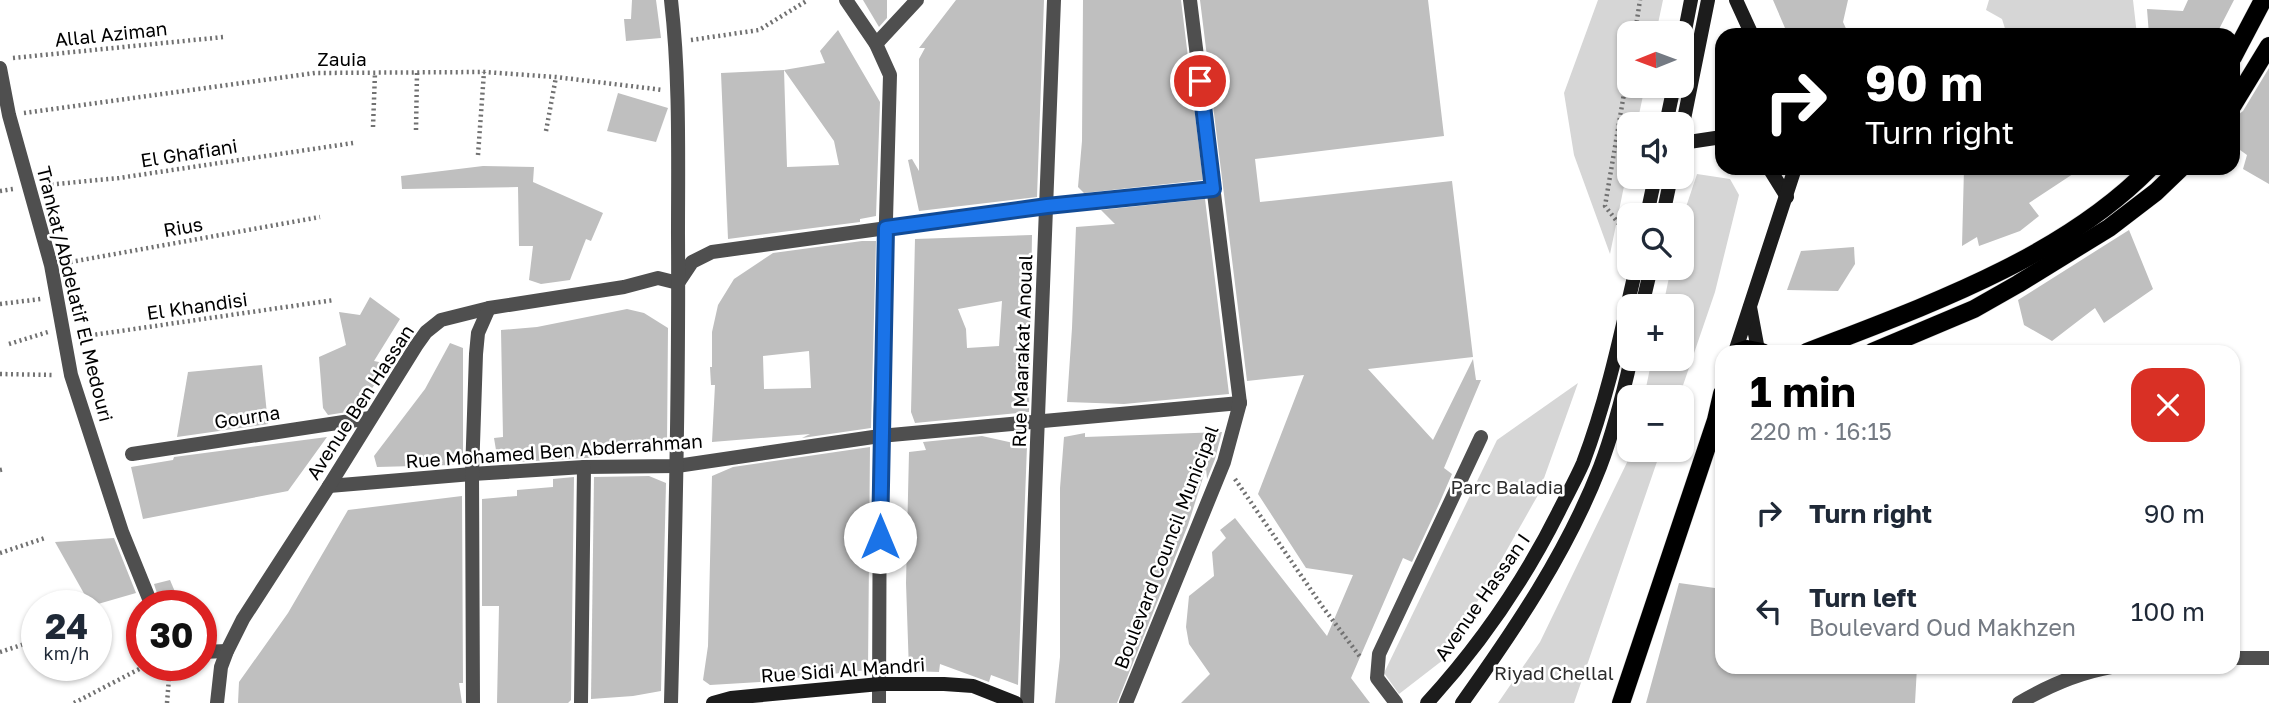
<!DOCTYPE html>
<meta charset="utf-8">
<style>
:root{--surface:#fff;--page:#f6f6f7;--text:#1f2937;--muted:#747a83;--accent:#000}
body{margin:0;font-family:"Golos Text",sans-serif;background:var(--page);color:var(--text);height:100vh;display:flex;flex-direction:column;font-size:26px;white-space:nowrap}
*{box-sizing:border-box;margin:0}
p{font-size:23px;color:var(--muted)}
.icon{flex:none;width:38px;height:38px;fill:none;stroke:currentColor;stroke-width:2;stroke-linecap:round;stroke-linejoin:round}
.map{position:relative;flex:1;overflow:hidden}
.panel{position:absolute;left:1715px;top:345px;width:525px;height:329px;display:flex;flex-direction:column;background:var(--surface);border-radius:21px;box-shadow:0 2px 5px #0004}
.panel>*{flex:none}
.guide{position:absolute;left:1715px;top:28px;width:525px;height:147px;border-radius:21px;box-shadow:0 2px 5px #0004;background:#000;color:#fff;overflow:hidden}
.needle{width:46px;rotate:269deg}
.fabs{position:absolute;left:1617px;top:21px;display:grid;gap:14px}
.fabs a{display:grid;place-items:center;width:77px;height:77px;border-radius:14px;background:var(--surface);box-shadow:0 2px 5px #0004;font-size:35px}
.speed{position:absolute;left:21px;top:590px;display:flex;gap:14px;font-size:35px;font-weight:700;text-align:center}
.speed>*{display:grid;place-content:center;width:91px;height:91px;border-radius:50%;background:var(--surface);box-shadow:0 2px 5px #0004;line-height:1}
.speed small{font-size:18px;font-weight:400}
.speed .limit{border:10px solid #d22;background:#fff;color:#111}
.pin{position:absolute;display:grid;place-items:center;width:60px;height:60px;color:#fff;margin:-30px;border:4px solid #fff;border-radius:50%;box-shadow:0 2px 7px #0007}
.me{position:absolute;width:77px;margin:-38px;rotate:0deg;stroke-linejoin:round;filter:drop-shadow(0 0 5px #0008)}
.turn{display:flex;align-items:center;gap:24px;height:147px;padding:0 35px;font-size:32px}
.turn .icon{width:91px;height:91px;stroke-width:2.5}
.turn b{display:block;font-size:49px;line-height:60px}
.round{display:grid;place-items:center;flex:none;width:74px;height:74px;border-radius:21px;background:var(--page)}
.overview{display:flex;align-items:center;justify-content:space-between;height:119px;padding:0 35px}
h1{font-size:42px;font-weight:700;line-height:52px;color:var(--accent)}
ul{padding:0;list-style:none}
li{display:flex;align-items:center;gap:21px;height:98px;padding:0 35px}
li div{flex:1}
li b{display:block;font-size:26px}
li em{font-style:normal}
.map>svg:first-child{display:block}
</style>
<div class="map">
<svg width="2269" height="703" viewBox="0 0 2269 703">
<rect width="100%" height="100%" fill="#fff"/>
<g fill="#d6d6d6">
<polygon points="1598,0 1663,0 1656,33 1629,33 1629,86 1645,86 1637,124 1629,124 1629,162 1610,254 1574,155 1564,93"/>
<polygon points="1989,0 2133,0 2137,35 2007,35 2002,19 1986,10"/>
<polygon points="1697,174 1730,179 1739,195 1715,292 1679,397 1644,397 1652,359 1682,359 1682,306 1663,306 1671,268 1682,268 1682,219"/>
<polygon points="1578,383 1538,495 1483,592 1443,660 1399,694 1384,673 1497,440"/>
<polygon points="1633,450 1661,450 1574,703 1498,703 1540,642"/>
</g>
<g fill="#bfbfbf" fill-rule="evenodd">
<polygon points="632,0 656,0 661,38 626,41 624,19 631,19"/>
<polygon points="863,0 887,0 887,18 879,27"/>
<polygon points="956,0 1044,0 1037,197 919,211 908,160 912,159 919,171 919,59 925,48 919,48"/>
<polygon points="1083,0 1181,0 1203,180 1084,193 1078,187 1082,141"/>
<polygon points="1200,0 1428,0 1444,136 1255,159 1260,202 1452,181 1473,357 1368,369 1433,440 1473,359 1476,380 1481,380 1444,468 1452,474 1439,504 1412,562 1403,558 1351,678 1370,703 1181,703 1210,674 1189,644 1186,627 1189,596 1214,576 1212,552 1226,538 1220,530 1235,518 1327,636 1353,575 1306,568 1258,494 1304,375 1247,381"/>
<polygon points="1773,0 1848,0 1843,22 1849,35 1788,35"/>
<polygon points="2188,0 2234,0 2216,35 2149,35 2147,9 2183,11"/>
<path d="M838,30L880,102L876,216L860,219V222L728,239L721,73L784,70L825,63L820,51ZM784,70L834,141L839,165L787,167Z"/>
<polygon points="2269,68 2269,184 2243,169 2247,155 2233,145 2233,119 2243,111"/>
<polygon points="618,93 668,108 656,142 607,131"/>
<polygon points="483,166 534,167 533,182 603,213 591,241 586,239 570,280 541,284 529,280 533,246 519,246 518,187 402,189 401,176"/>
<polygon points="1964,168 2082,168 2029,203 2039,216 2020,231 1979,246 1977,237 1962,246"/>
<polygon points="1205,199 1229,394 1124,404 1067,402 1072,328 1076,227 1115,224 1101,210"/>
<polygon points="2129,230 2153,289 2104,323 2095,308 2052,341 2024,325 2018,300"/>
<path d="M1032,235L1029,412L915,423L911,412L915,239ZM1002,301L999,346L967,348L966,329L958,309Z"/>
<path d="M862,241H876L871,428L802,438L810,434L712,442L715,385H711L710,367H712V332L718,305L734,279L773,253ZM809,351L811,388L764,389L763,356Z"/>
<polygon points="1854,247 1855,264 1838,291 1787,290 1801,251"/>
<polygon points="370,297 400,319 374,361 389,364 368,394 360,410 328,415 323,408 319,357 346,345 339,312 360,315"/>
<polygon points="627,309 644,313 668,328 667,446 588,451 603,457 517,462 517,458 498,462 494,438 503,437 501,330 537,327"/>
<polygon points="450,343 463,348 463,457 453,465 377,467 374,456 425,389"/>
<polygon points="262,365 268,424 177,437 188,372"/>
<polygon points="1222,432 1215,459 1207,479 1206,468 1188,525 1117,703 1055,703 1060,657 1060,488 1064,437 1085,433 1085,437"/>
<polygon points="982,436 1027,446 1018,685 991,675 989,682 940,664 939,672 909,671 906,583 909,452 926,450 923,442"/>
<polygon points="327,437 288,491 143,519 131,467 173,460 174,457"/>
<polygon points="870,447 868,670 760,682 710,685 703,680 708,646 712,476 733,467"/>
<polygon points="649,476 666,483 661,691 633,696 591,699 594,477"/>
<polygon points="574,477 571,700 568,703 497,703 499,606 482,606 482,499 517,496 517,490 553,487 553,479"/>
<polygon points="462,496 463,683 459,683 462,703 238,703 239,682 288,613 348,510"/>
<polygon points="114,538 136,593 91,606 55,542"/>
<polygon points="170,580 181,606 161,606 154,584"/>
<polygon points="1679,583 1722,589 1722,667 1917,667 1915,703 1646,703"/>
</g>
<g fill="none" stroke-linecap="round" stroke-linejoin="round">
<g stroke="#dbdbdb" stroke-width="19">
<g id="primary">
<polyline points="2233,57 2263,0"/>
<polyline points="2233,105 2269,46"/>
<polyline points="1738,352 1747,349 1762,352"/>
<path d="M1807,352C1923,307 2061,259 2150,168"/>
<polyline points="1872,352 1974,309 2018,284 2109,228 2156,192 2181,168"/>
<polyline points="1621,703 1716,420 1722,394"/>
</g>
</g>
<g stroke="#717171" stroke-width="4.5" stroke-dasharray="2 3.5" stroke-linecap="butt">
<polyline points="1635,33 1640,0"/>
<polyline points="691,40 759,30 808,0"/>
<polyline points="13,58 224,37"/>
<polyline points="1629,64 1605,206 1629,237"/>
<polyline points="24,113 315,73 484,72 556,77 663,90"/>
<polyline points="373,127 375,73"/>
<polyline points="416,130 417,73"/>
<polyline points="546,131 556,77"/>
<polyline points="478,155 484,72"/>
<polyline points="46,185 119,178 353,143"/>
<polyline points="0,191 13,189"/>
<polyline points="65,263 320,217"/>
<polyline points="0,304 41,299"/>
<polyline points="79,337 334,300"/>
<polyline points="9,344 48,332"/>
<polyline points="0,374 55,375"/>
<polyline points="0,470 5,469"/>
<polyline points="1235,479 1322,606 1361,658"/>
<polyline points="0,553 45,538"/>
<polyline points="0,652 37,640"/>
<polyline points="74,703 147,665"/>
<polyline points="167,703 170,665"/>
</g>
<polyline stroke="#4f4f4f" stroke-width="14" points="1396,703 1377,678 1379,654 1481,437"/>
<g stroke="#4f4f4f" stroke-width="14">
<polyline points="846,0 876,44 890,75 880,436 879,703"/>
<polyline points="876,44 917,0"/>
<polyline points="0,68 9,115 51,265 71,375 122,532 152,606"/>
<polyline points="132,454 370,418"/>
<polyline points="329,486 472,474 584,467 677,466 880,436 1240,403"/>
<polyline points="201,652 227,651"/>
<polyline points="2233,658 2269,658"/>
<polyline points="217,703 221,667 227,651 243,619 329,486 416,346 426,332 441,320 489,308 624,287 658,278 678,283 692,262 712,252 1047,206 1213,189"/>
<polyline points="473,703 472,474 476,354 478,333 489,308"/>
<polyline points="581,703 584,467"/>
<path d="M671,703C675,547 679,391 678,234C678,156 680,78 671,0"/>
<polyline points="1027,703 1054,0"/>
<polyline points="1126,703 1224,462 1240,403 1190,0"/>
<path d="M2019,703C2048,686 2077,673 2111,667"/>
</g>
<g stroke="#1c1c1c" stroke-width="14">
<polyline points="1736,0 1752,35"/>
<polyline points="1682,46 1691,0"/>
<polyline points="1666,124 1674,86"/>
<polyline points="1682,129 1708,0"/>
<polyline points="1682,143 1722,137"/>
<polyline points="1769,168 1787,197"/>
<polyline points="1647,215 1655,177"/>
<polyline points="1663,215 1671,177"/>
<polyline points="1642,306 1651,268"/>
<polyline points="1750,307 1758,350"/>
<polyline points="1735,352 1795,168"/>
<polyline points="713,703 731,698 880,684 944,684 973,686 1016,703"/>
<path d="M1427,703C1480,645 1524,581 1559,511C1567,495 1576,479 1583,463C1607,400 1621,333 1636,268"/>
<path d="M1462,703C1515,629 1567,552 1600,467C1613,433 1623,394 1631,359"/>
</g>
<use href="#primary" stroke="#000" stroke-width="18"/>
</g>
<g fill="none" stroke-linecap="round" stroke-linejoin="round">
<g stroke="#114b97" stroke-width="18">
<polyline id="route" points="880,537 886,228 1047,206 1213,189 1200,81"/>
</g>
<use href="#route" stroke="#1a73e8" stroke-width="12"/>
</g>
<g text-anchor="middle" stroke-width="5" stroke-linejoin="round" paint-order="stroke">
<g font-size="19" fill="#000" stroke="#fff">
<text transform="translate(111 34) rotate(-6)" y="7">Allal Aziman</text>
<text x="342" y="66">Zauia</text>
<text transform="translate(189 153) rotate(-9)" y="7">El Ghafiani</text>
<text transform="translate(183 227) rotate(-10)" y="7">Rius</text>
<text transform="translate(75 294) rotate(76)" y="7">Trankat/Abdelatif El Medouri</text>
<text transform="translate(197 306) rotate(-8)" y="7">El Khandisi</text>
<text transform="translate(1022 351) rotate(-88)" y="7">Rue Maarakat Anoual</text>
<text transform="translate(360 402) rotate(-57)" y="7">Avenue Ben Hassan</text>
<text transform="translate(247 417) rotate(-9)" y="7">Gourna</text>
<text transform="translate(554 451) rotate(-4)" y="7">Rue Mohamed Ben Abderrahman</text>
<text transform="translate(1166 547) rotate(-69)" y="7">Boulevard Council Municipal</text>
<text transform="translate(1482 597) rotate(-55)" y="7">Avenue Hassan I</text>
<text transform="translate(843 670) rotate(-4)" y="7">Rue Sidi Al Mandri</text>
</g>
<g font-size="19" fill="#2d2d2d" stroke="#fff">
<text x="1507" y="494">Parc Baladia</text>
<text x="1554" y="680">Riyad Chellal</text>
</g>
</g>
</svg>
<div class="fabs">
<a><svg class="needle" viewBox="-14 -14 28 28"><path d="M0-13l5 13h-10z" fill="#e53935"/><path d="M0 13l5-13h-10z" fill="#747a83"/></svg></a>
<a><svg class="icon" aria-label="sound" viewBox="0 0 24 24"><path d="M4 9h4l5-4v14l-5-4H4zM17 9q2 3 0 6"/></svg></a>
<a><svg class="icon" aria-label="search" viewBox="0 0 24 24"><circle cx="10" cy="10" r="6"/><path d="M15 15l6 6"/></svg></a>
<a>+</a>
<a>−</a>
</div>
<div class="speed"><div>24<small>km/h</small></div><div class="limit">30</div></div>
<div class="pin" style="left:1200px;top:81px;background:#d93025"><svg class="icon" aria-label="arrive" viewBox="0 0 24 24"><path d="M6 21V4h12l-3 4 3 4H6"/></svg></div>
<svg class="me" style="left:880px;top:537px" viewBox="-20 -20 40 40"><circle r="19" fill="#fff"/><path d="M0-13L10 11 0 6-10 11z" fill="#1a73e8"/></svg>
<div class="guide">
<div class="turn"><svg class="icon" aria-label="right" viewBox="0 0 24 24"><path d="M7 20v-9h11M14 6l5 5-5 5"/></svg><div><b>90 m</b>Turn right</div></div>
</div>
<section class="panel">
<div class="overview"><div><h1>1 min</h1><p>220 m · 16:15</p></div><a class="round" style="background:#d93025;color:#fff"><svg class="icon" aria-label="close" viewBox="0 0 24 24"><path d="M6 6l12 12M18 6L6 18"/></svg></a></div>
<ul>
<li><svg class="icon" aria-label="right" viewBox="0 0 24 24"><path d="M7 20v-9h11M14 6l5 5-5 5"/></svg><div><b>Turn right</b></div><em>90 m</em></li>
<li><svg class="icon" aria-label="left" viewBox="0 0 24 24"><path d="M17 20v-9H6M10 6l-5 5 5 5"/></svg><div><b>Turn left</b><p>Boulevard Oud Makhzen</p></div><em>100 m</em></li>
</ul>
</section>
</div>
